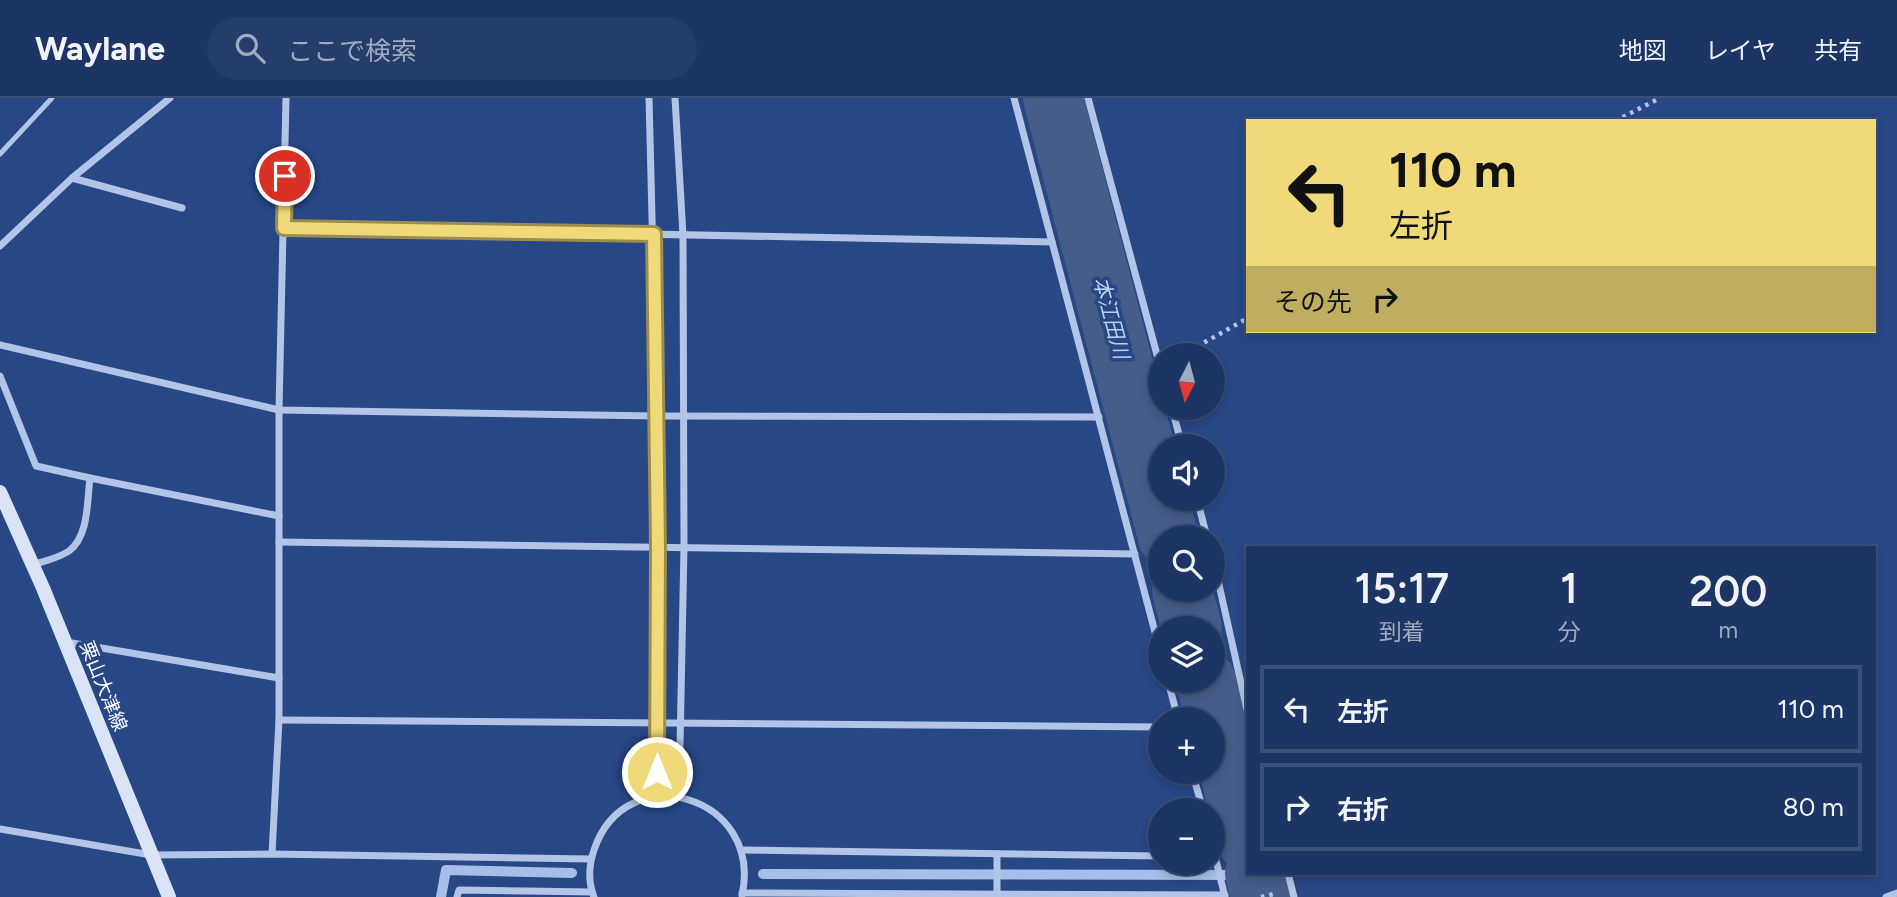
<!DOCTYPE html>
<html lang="ja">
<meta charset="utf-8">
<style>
:root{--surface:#1d3564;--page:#253d6a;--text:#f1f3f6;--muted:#a0abbf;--line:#3b5078}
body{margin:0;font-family:Figtree,"Noto Sans JP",sans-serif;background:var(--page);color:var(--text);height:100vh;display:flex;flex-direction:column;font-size:26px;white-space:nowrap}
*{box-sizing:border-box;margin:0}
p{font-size:23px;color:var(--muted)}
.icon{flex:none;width:38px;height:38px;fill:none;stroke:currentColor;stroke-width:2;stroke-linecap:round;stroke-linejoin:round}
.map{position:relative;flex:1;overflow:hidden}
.details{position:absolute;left:1246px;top:448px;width:630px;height:329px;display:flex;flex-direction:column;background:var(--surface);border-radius:0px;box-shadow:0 4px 10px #0003,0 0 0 2px var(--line)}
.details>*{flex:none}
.hud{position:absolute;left:1246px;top:21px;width:630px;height:214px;border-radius:0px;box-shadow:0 4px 10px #0003,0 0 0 2px var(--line);background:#efd978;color:#111;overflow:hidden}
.needle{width:46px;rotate:186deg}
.buttons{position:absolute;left:1148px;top:245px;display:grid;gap:14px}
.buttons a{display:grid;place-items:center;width:77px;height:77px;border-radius:50%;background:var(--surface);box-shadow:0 4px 10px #0003,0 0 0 2px var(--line);font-size:35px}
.pin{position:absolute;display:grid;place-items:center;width:60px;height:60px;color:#fff;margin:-30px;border:4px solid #fff;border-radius:50%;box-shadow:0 2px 7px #0007}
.me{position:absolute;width:77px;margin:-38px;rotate:0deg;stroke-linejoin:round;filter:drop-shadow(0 0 5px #0008)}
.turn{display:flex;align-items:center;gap:24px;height:147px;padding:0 28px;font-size:32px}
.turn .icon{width:91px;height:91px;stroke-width:2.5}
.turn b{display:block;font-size:49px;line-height:60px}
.then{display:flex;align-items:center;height:66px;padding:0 28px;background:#0003;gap:14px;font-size:26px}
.eta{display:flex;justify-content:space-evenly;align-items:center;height:119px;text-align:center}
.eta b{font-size:42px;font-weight:600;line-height:49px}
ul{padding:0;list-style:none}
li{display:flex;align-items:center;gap:21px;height:88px;margin:0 14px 10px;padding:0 14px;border:4px solid var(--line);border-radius:0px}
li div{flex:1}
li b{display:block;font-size:26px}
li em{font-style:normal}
header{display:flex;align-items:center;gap:42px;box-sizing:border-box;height:98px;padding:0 35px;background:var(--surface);border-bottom:2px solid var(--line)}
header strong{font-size:33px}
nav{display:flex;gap:38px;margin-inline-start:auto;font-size:24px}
.search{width:490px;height:63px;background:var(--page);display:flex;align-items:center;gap:18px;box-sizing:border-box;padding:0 24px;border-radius:38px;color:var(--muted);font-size:26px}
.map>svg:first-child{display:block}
</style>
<header>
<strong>Waylane</strong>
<div class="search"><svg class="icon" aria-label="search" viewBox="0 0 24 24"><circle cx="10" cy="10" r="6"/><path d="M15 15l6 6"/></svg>ここで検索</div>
<nav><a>地図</a><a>レイヤ</a><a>共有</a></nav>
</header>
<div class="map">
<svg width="1897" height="799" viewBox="0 0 1897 799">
<rect width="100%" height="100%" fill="#274785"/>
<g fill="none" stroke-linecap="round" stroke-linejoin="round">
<g stroke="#a6bee8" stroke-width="10">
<polyline points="763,776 1256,777"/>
<polyline points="441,799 446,772 572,775"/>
</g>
<g stroke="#465c89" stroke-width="60">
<polyline points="1053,0 1168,439"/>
<polyline points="1182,492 1192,530"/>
<polyline points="1206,583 1248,744"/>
<polyline points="1255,775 1261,799"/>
</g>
<g stroke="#b2c4e7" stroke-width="4.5" stroke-dasharray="3.5 5" stroke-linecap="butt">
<polyline points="1615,23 1660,0"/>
<polyline points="1182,257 1248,220"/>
<polyline points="1261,799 1274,796"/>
</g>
<polyline stroke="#b2c4e7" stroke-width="5" points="0,56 52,0"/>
<g stroke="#b2c4e7" stroke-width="7">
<polyline points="649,0 657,318 657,698"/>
<polyline points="675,0 683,137 684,449 679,698"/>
<polyline points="1014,0 1160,553"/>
<polyline points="1088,0 1160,268"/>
<polyline points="72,80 182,110"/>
<polyline points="284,129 1052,144"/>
<polyline points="0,148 72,80 170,0"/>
<polyline points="0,247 279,312 657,318 1099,319"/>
<path d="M0,278L36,368L90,380C87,403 89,438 69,453C59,460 44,463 33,467"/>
<polyline points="1172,310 1182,348"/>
<polyline points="90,380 279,418"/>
<polyline points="1197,401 1207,439"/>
<polyline points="279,444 1135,456"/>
<polyline points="1213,460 1248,616"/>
<polyline points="66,544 279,580"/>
<polyline points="1168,583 1178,621"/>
<polyline points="279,622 1160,629"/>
<polyline points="1192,674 1203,712"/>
<polyline points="0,731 151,757 272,756 591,761"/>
<polyline points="1213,750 1225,799"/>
<polyline points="741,752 1160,758"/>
<polyline points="272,756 279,622 279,312 286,0"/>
<polyline points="1288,775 1294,799"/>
<polyline points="742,795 1225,797"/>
<polyline points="997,798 997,756"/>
<polyline points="457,799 459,792 592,794"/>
<path d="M594,799C588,784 589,767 594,752C626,657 764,698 742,797"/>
<polyline points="1886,799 1897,795"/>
</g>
<polyline stroke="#dbe4f7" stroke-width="14" points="0,394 43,490 169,799"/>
</g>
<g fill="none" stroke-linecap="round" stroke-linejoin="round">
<g stroke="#9b8d4e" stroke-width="18">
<polyline id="route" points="285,78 284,130 654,136 658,449 657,674"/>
</g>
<use href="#route" stroke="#efd978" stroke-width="12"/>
</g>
<g text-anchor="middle" stroke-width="7" stroke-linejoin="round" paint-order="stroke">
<g font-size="19" fill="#fff" stroke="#274785">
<text transform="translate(104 588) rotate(68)" y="7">栗山大津線</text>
</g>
<g font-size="21" font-style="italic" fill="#bdcfef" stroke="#274785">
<text transform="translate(1111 220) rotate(75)" y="7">本江田川</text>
</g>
</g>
</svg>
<div class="buttons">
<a><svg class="needle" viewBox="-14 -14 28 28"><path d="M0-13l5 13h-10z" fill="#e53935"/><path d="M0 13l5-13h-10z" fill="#a0abbf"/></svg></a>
<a><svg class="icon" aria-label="sound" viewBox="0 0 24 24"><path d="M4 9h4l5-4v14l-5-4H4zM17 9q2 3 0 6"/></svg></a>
<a><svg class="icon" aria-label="search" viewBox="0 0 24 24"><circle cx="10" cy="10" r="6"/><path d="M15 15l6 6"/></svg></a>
<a><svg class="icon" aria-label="layers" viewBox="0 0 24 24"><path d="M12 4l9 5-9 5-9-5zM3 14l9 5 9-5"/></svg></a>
<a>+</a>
<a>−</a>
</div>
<div class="pin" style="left:285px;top:78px;background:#d93025"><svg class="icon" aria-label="arrive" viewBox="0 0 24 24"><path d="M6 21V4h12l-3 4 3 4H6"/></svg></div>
<svg class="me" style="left:657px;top:674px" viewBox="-20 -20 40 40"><circle r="17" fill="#efd978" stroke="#fff" stroke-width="3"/><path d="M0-11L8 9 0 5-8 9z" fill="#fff"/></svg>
<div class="hud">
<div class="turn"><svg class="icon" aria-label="left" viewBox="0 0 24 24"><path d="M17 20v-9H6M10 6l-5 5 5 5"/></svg><div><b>110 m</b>左折</div></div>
<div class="then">その先<svg class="icon" aria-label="right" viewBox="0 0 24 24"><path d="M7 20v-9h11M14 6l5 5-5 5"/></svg></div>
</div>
<section class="details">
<div class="eta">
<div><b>15:17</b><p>到着</p></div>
<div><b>1</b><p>分</p></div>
<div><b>200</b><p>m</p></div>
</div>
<ul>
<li><svg class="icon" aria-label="left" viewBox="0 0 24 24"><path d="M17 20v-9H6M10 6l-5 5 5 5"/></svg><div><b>左折</b></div><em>110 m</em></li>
<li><svg class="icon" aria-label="right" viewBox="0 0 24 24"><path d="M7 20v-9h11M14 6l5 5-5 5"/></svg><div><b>右折</b></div><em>80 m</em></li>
</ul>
</section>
</div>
